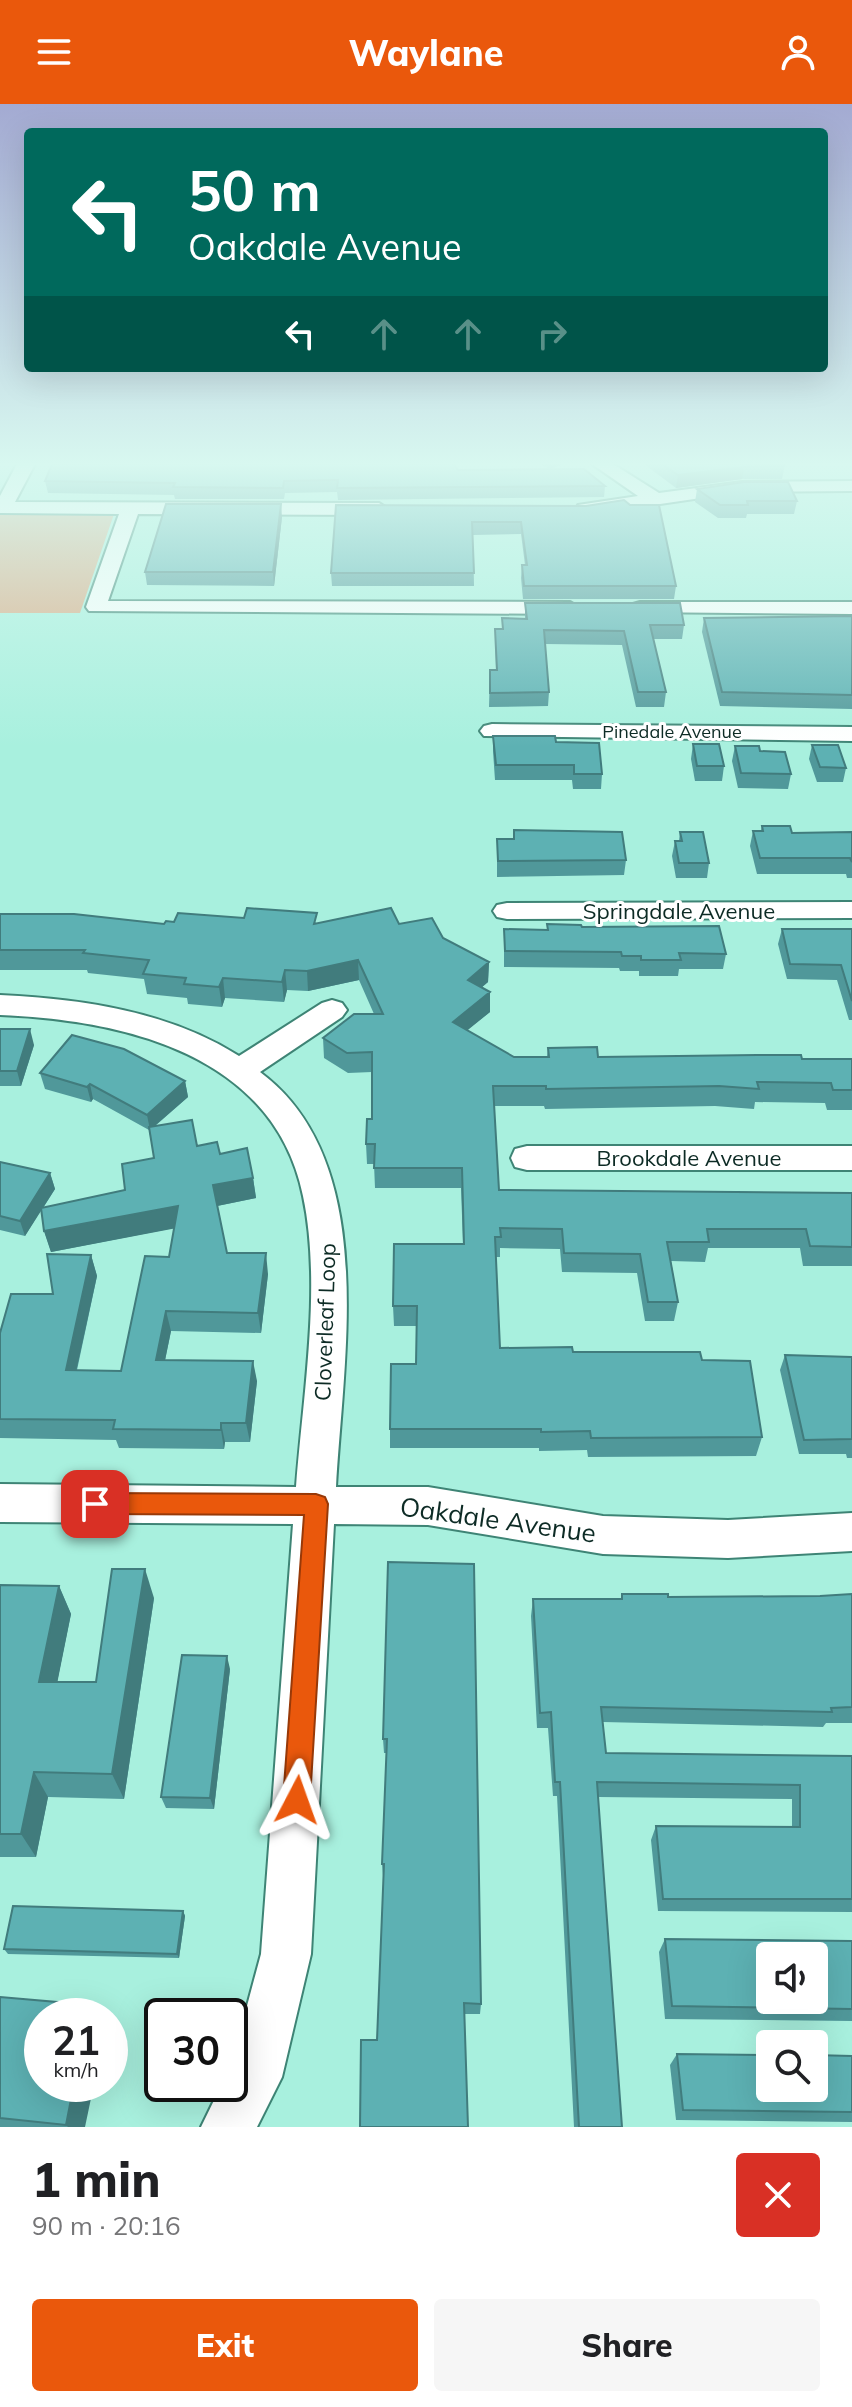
<!DOCTYPE html>
<meta charset="utf-8">
<style>
:root{--surface:#fff;--page:#f6f6f6;--text:#202124;--muted:#757577;--accent:#ea580c}
body{margin:0;font-family:Mulish,sans-serif;background:var(--page);color:var(--text);height:100vh;display:flex;flex-direction:column;font-size:30px;white-space:nowrap}
*{box-sizing:border-box;margin:0}
p{font-size:26px;color:var(--muted)}
.icon{flex:none;width:44px;height:44px;fill:none;stroke:currentColor;stroke-width:2;stroke-linecap:round;stroke-linejoin:round}
.map{position:relative;height:2023px;overflow:hidden}
.sheet{display:flex;flex-direction:column;background:var(--surface);flex:1}
.sheet>*{flex:none}
.top-card{position:absolute;left:24px;top:24px;width:804px;height:244px;border-radius:8px;box-shadow:0 8px 32px #0002;background:#00695c;color:#fff;overflow:hidden}
.tools{position:absolute;left:756px;top:1838px;display:grid;gap:16px}
.tools a{display:grid;place-items:center;width:72px;height:72px;border-radius:8px;background:var(--surface);box-shadow:0 8px 32px #0002;font-size:40px}
.speed{position:absolute;left:24px;top:1894px;display:flex;gap:16px;font-size:40px;font-weight:700;text-align:center}
.speed>*{display:grid;place-content:center;width:104px;height:104px;border-radius:50%;background:var(--surface);box-shadow:0 8px 32px #0002;line-height:1}
.speed small{font-size:20px;font-weight:400}
.speed .limit{border:4px solid #111;border-radius:12px;background:#fff;color:#111}
.pin{position:absolute;display:grid;place-items:center;width:68px;height:68px;color:#fff;margin:-34px;border-radius:16px;box-shadow:0 4px 12px #0006}
.me{position:absolute;width:88px;margin:-44px;rotate:4deg;stroke-linejoin:round;filter:drop-shadow(0 0 6px #0008)}
.turn{display:flex;align-items:center;gap:28px;height:168px;padding:0 32px;font-size:36px}
.turn .icon{width:104px;height:104px;stroke-width:2.5}
.turn b{display:block;font-size:56px;line-height:68px}
.lanes{display:flex;align-items:center;height:76px;padding:0 32px;background:#0003;justify-content:center;gap:40px;direction:ltr}
.lanes .off{opacity:.35}
.round{display:grid;place-items:center;flex:none;width:84px;height:84px;border-radius:8px;background:var(--page)}
.headline{display:flex;align-items:center;justify-content:space-between;height:136px;padding:0 32px}
h1{font-size:48px;font-weight:800;line-height:60px}
.cta{display:flex;gap:16px;margin-top:auto;padding:16px 32px}
.cta a{flex:1;height:92px;border-radius:8px;background:var(--accent);color:#fff;font-size:32px;font-weight:800;line-height:92px;text-align:center}
.cta a+a{background:var(--page);color:var(--text)}
header{display:flex;justify-content:space-between;align-items:center;height:104px;padding:0 32px;background:var(--accent);color:#fff;font-size:36px;font-weight:800}
.map>svg:first-child{display:block}
</style>
<header><svg class="icon" aria-label="menu" viewBox="0 0 24 24"><path d="M4 6h16M4 12h16M4 18h16"/></svg>Waylane<svg class="icon" aria-label="person" viewBox="0 0 24 24"><circle cx="12" cy="8" r="4"/><path d="M4 21q1-7 8-7t8 7"/></svg></header>
<div class="map">
<svg width="852" height="2023" viewBox="0 0 852 2023">
<rect width="100%" height="100%" fill="#a8f0de"/>
<polygon fill="#dda882" points="0,409 114,410 80,509 0,509"/>
<g fill="none" stroke-linecap="round" stroke-linejoin="round">
<g stroke="#3e8475" stroke-width="4">
<g id="minor">
<polygon points="17,360 35,360 15,398 379,399 388,405 379,411 138,410 108,497 570,498 580,504 570,510 89,507 86,503 119,410 0,409 0,392"/>
<polygon points="592,360 613,360 659,389 742,378 852,377 852,387 742,388 585,411 576,405 578,401 638,392"/>
<polygon points="640,498 852,498 852,510 633,508 630,504 633,500"/>
<polygon points="492,620 852,623 852,637 484,632 480,627 484,622"/>
<polygon points="852,798 852,814 507,815 497,813 493,807 497,801 507,799"/>
<path d="M0,891C82,895 168,907 239,952L322,899L332,896L342,899L347,906L342,913L260,968C380,1057 343,1253 336,1383H428L603,1412L728,1416L852,1409V1447L728,1454L603,1450L428,1421L334,1420L311,1850L282,1973L257,2023H201L222,1980H230V1965L261,1850L293,1420L0,1418V1380L296,1383C303,1291 322,1181 303,1092C274,950 124,916 0,911Z"/>
<polygon points="527,1042 852,1042 852,1066 527,1066 515,1063 511,1054 515,1045"/>
</g>
</g>
<use href="#minor" fill="#fff" fill-rule="evenodd"/>
</g>
<g fill="#50989a">
<polygon points="539,360 563,360 550,365"/>
<polygon points="644,360 785,360 782,375 742,375 676,384"/>
<polygon points="458,366 605,382 604,393 338,396 337,388 285,389 284,395 175,395 174,391 48,389 45,377"/>
<polygon points="697,385 797,397 794,410 747,410 746,414 718,414 695,398"/>
<polygon points="336,401 586,402 676,482 674,495 523,495 521,474 522,461 525,461 521,430 473,431 474,482 332,482 331,469"/>
<polygon points="282,413 274,482 147,481 145,468"/>
<polygon points="525,499 684,521 682,535 653,535 666,588 664,603 636,603 622,541 545,540 549,588 548,602 489,603 490,566 496,566 495,525 502,525 502,514 525,514"/>
<polygon points="852,512 852,605 720,602 702,528 704,514"/>
<polygon points="493,632 556,638 602,670 601,685 573,685 572,676 495,676 493,647"/>
<polygon points="693,640 724,662 722,677 695,677 691,655"/>
<polygon points="812,641 846,664 843,678 817,678 809,655"/>
<polygon points="735,642 760,647 791,670 788,685 738,684 732,657"/>
<polygon points="762,722 792,729 852,728 852,774 847,774 846,770 757,770 750,742 753,727 761,727"/>
<polygon points="514,726 626,756 624,771 497,773 497,735 513,735"/>
<polygon points="680,728 709,759 707,774 676,774 672,752 675,737 679,737"/>
<polygon points="0,810 164,820 174,818 244,814 318,819 399,820 443,834 489,858 488,878 482,883 490,908 467,926 514,953 547,953 548,944 598,953 852,955 852,1006 827,1006 825,999 755,998 754,1005 715,1002 545,1005 544,1002 494,1002 499,1086 852,1089 852,1162 803,1162 800,1144 708,1144 705,1158 671,1157 678,1198 674,1217 645,1217 637,1169 562,1168 560,1145 500,1144 500,1153 496,1153 500,1244 702,1256 762,1333 756,1352 588,1353 587,1346 539,1347 539,1344 390,1344 390,1325 416,1260 416,1222 394,1222 393,1202 463,1140 461,1084 375,1084 374,1060 367,1060 366,1040 372,1015 372,968 348,969 324,954 323,934 374,910 359,876 308,887 287,886 284,898 225,894 222,903 188,900 187,894 147,890 144,875 88,869 87,866 0,866"/>
<polygon points="582,823 726,850 723,865 679,865 678,872 639,872 639,867 620,867 619,864 504,863 504,825 547,826"/>
<polygon points="782,825 852,825 852,916 849,916 837,876 787,875 778,840"/>
<polygon points="0,925 34,941 21,982 0,982"/>
<polygon points="40,969 185,977 188,993 155,1022 197,1042 220,1050 253,1074 256,1094 217,1102 227,1149 268,1170 261,1229 171,1227 165,1256 257,1277 250,1338 225,1338 224,1345 119,1344 116,1336 0,1334 0,1229 53,1190 91,1151 97,1172 77,1266 121,1267 169,1153 174,1124 51,1148 44,1127 41,1106 25,1132 0,1126 0,1058 50,1069 55,1085 43,1104 125,1086 154,1054 149,1026 93,995 91,998 45,985"/>
<polygon points="785,1251 852,1253 852,1354 847,1354 846,1350 799,1350 780,1266"/>
<polygon points="388,1458 481,1900 480,1910 464,1910 383,1772 382,1760 387,1649 384,1649 383,1635"/>
<polygon points="0,1481 59,1482 71,1510 57,1578 96,1578 154,1494 124,1695 48,1693 36,1753 0,1753"/>
<polygon points="622,1490 668,1493 820,1492 852,1490 852,1619 826,1619 823,1623 603,1618 606,1649 852,1652 852,1808 658,1807 651,1736 656,1722 792,1723 792,1695 598,1693 622,2023 574,2023 557,1692 553,1692 548,1624 537,1624 531,1512 533,1495 621,1495"/>
<polygon points="230,1565 214,1705 166,1704 161,1693"/>
<polygon points="183,1807 185,1812 179,1854 8,1850 4,1845"/>
<polygon points="665,1835 852,1837 852,1917 665,1915 659,1848"/>
<polygon points="0,1893 91,1901 99,1912 42,1912 85,2023 0,2023"/>
<polygon points="677,1950 852,1952 852,2018 676,2016 670,1961"/>
</g>
<g fill="#417c7d">
<polygon points="550,360 563,360 550,365"/>
<polygon points="744,363 742,375 676,384 678,371"/>
<polygon points="281,400 282,413 274,482 273,468"/>
<polygon points="358,856 359,876 308,887 307,867"/>
<polygon points="489,858 488,878 467,896 468,876"/>
<polygon points="285,866 287,886 284,898 282,878"/>
<polygon points="223,874 225,894 222,903 219,883"/>
<polygon points="490,888 490,908 453,938 453,918"/>
<polygon points="30,925 34,941 21,982 17,967"/>
<polygon points="185,977 188,993 150,1026 147,1011"/>
<polygon points="90,980 93,995 91,998 87,983"/>
<polygon points="50,1069 55,1085 25,1132 20,1117"/>
<polygon points="253,1074 256,1094 217,1102 213,1081"/>
<polygon points="178,1102 182,1123 51,1148 44,1127"/>
<polygon points="266,1149 268,1170 261,1229 258,1209"/>
<polygon points="91,1151 97,1172 72,1286 66,1266"/>
<polygon points="166,1207 171,1227 161,1276 156,1256"/>
<polygon points="253,1257 257,1277 250,1338 246,1319"/>
<polygon points="221,1319 225,1338 224,1345 221,1326"/>
<polygon points="145,1465 154,1494 124,1695 112,1670"/>
<polygon points="59,1482 71,1510 52,1605 39,1578"/>
<polygon points="227,1552 230,1565 214,1705 210,1694"/>
<polygon points="34,1668 48,1693 36,1753 21,1730"/>
<polygon points="183,1807 185,1812 179,1854 177,1850"/>
<polygon points="91,1901 99,1912 89,1912"/>
<polygon points="74,1980 94,1980 85,2023 68,2023 66,2021"/>
</g>
<g fill="#5db1b3" stroke="#417c7d" stroke-width="2" fill-rule="evenodd">
<polygon points="52,360 454,360 458,366 584,365 605,382 337,384 338,376 284,377 283,384 173,383 175,379 45,377"/>
<polygon points="662,360 785,360 784,362 744,363 678,371"/>
<polygon points="744,378 788,378 797,397 747,397 748,401 720,401 697,385"/>
<polygon points="624,396 630,401 659,401 676,482 524,482 522,461 527,461 521,418 472,418 474,469 331,469 336,401 586,402"/>
<polygon points="166,400 281,400 273,468 145,468"/>
<polygon points="525,499 680,499 684,521 650,521 666,588 638,588 624,527 544,526 549,588 490,589 490,566 497,566 495,525 503,525 502,514 527,515"/>
<polygon points="852,512 852,591 722,588 704,514"/>
<polygon points="493,632 555,632 556,638 599,639 602,670 574,670 574,661 496,661"/>
<polygon points="693,640 719,640 724,662 697,662"/>
<polygon points="812,641 838,641 846,664 820,663"/>
<polygon points="735,642 759,642 760,647 785,648 791,670 741,669"/>
<polygon points="762,722 790,722 792,729 852,728 852,758 850,754 760,754 753,727 763,727"/>
<polygon points="514,726 622,728 626,756 498,757 497,735 514,735"/>
<polygon points="680,728 703,728 709,759 679,759 675,737 682,737"/>
<polygon points="247,804 317,809 314,820 391,804 399,820 432,814 443,834 489,858 468,876 490,888 453,918 514,953 549,953 548,944 597,943 598,953 757,951 801,951 802,955 852,955 852,986 833,986 831,979 757,978 759,985 719,982 546,985 546,982 493,982 499,1086 852,1089 852,1143 810,1142 806,1125 707,1125 709,1138 667,1138 678,1198 648,1198 640,1150 564,1149 562,1125 500,1124 501,1133 495,1133 500,1244 572,1243 573,1248 700,1248 702,1256 750,1257 762,1333 591,1334 590,1327 541,1328 541,1325 390,1325 391,1260 416,1260 417,1202 393,1202 394,1140 464,1140 462,1064 374,1064 375,1040 366,1040 367,1015 372,1015 372,948 347,949 323,934 354,910 383,910 358,856 307,867 285,866 282,878 223,874 219,883 184,880 186,874 143,870 149,856 83,849 85,846 0,846 0,810 74,810 164,820 166,817 174,818 178,809 244,814"/>
<polygon points="547,820 581,821 582,823 719,822 726,850 679,849 681,856 641,856 641,852 622,852 621,848 505,847 504,825 548,826"/>
<polygon points="782,825 852,825 852,897 841,861 790,860"/>
<polygon points="0,925 30,925 17,967 0,967"/>
<polygon points="72,931 124,945 185,977 147,1011 90,980 87,983 40,969"/>
<polygon points="192,1016 197,1042 217,1038 220,1050 247,1044 253,1074 213,1081 227,1149 266,1149 258,1209 166,1207 156,1256 253,1257 246,1319 221,1319 221,1326 113,1325 115,1316 0,1315 0,1229 11,1190 53,1190 47,1150 91,1151 66,1266 121,1267 145,1152 169,1153 178,1102 44,1127 41,1104 125,1086 122,1060 154,1054 149,1023"/>
<polygon points="0,1058 50,1069 20,1117 0,1112"/>
<polygon points="785,1251 852,1253 852,1335 804,1336"/>
<polygon points="388,1458 474,1460 481,1900 464,1899 468,2023 360,2023 361,1936 377,1936 384,1760 382,1760 387,1635 383,1635"/>
<polygon points="112,1465 145,1465 112,1670 34,1668 21,1730 0,1730 0,1481 59,1482 39,1578 96,1578"/>
<polygon points="622,1490 668,1490 668,1493 820,1492 852,1490 852,1603 831,1604 832,1608 601,1603 606,1649 852,1652 852,1795 663,1795 656,1722 800,1723 800,1681 597,1678 622,2023 579,2023 560,1678 555,1678 551,1608 540,1609 533,1495 622,1495"/>
<polygon points="182,1551 227,1552 210,1694 161,1693"/>
<polygon points="13,1802 183,1807 177,1850 4,1845"/>
<path d="M665,1835L852,1837V1905L672,1902ZM770,1852H814V1896H770Z"/>
<polygon points="0,1893 91,1901 89,1912 42,1912 42,1980 74,1980 66,2021 0,2014"/>
<polygon points="677,1950 770,1951 770,1984 814,1984 814,1951 852,1952 852,2008 683,2006"/>
</g>
<linearGradient id="sky" x2="0" y2="1"><stop stop-color="#a3aad2"/><stop offset="0.56" stop-color="#d8f8f0"/><stop offset="1" stop-color="#d8f8f0" stop-opacity="0"/></linearGradient>
<rect width="852" height="643" fill="url(#sky)"/>
<polygon fill="#ea580c" stroke="#983908" stroke-width="2" points="95,1389 316,1390 325,1393 328,1400 310,1696 306,1705 297,1709 287,1705 283,1696 304,1411 95,1410 87,1407 83,1400 87,1392"/>
<g text-anchor="middle" stroke-width="6" stroke-linejoin="round" paint-order="stroke">
<g font-size="18" fill="#0d2b25" stroke="#fff">
<text x="672" y="634">Pinedale Avenue</text>
</g>
<g font-size="22" fill="#0d2b25" stroke="#fff">
<text x="679" y="815">Springdale Avenue</text>
<text x="689" y="1062">Brookdale Avenue</text>
<text transform="translate(325 1218) rotate(-88)" y="8">Cloverleaf Loop</text>
</g>
<g font-size="26" fill="#0d2b25" stroke="#fff">
<text transform="translate(498 1416) rotate(8)" y="9">Oakdale Avenue</text>
</g>
</g>
</svg>
<div class="tools">
<a><svg class="icon" aria-label="sound" viewBox="0 0 24 24"><path d="M4 9h4l5-4v14l-5-4H4zM17 9q2 3 0 6"/></svg></a>
<a><svg class="icon" aria-label="search" viewBox="0 0 24 24"><circle cx="10" cy="10" r="6"/><path d="M15 15l6 6"/></svg></a>
</div>
<div class="speed"><div>21<small>km/h</small></div><div class="limit">30</div></div>
<div class="pin" style="left:95px;top:1400px;background:#d93025"><svg class="icon" aria-label="arrive" viewBox="0 0 24 24"><path d="M6 21V4h12l-3 4 3 4H6"/></svg></div>
<svg class="me" style="left:297px;top:1696px" viewBox="-20 -20 40 40"><path d="M0-17L14 15 0 8-14 15z" fill="#ea580c" stroke="#fff" stroke-width="4"/></svg>
<div class="top-card">
<div class="turn"><svg class="icon" aria-label="left" viewBox="0 0 24 24"><path d="M17 20v-9H6M10 6l-5 5 5 5"/></svg><div><b>50 m</b>Oakdale Avenue</div></div>
<div class="lanes"><svg class="icon" aria-label="left" viewBox="0 0 24 24"><path d="M17 20v-9H6M10 6l-5 5 5 5"/></svg><svg class="icon off" aria-label="ahead" viewBox="0 0 24 24"><path d="M12 20V5M6 11l6-6 6 6"/></svg><svg class="icon off" aria-label="ahead" viewBox="0 0 24 24"><path d="M12 20V5M6 11l6-6 6 6"/></svg><svg class="icon off" aria-label="right" viewBox="0 0 24 24"><path d="M7 20v-9h11M14 6l5 5-5 5"/></svg></div>
</div>
</div>
<section class="sheet">
<div class="headline"><div><h1>1 min</h1><p>90 m · 20:16</p></div><a class="round" style="background:#d93025;color:#fff"><svg class="icon" aria-label="close" viewBox="0 0 24 24"><path d="M6 6l12 12M18 6L6 18"/></svg></a></div>
<div class="cta"><a>Exit</a><a>Share</a></div>
</section>
